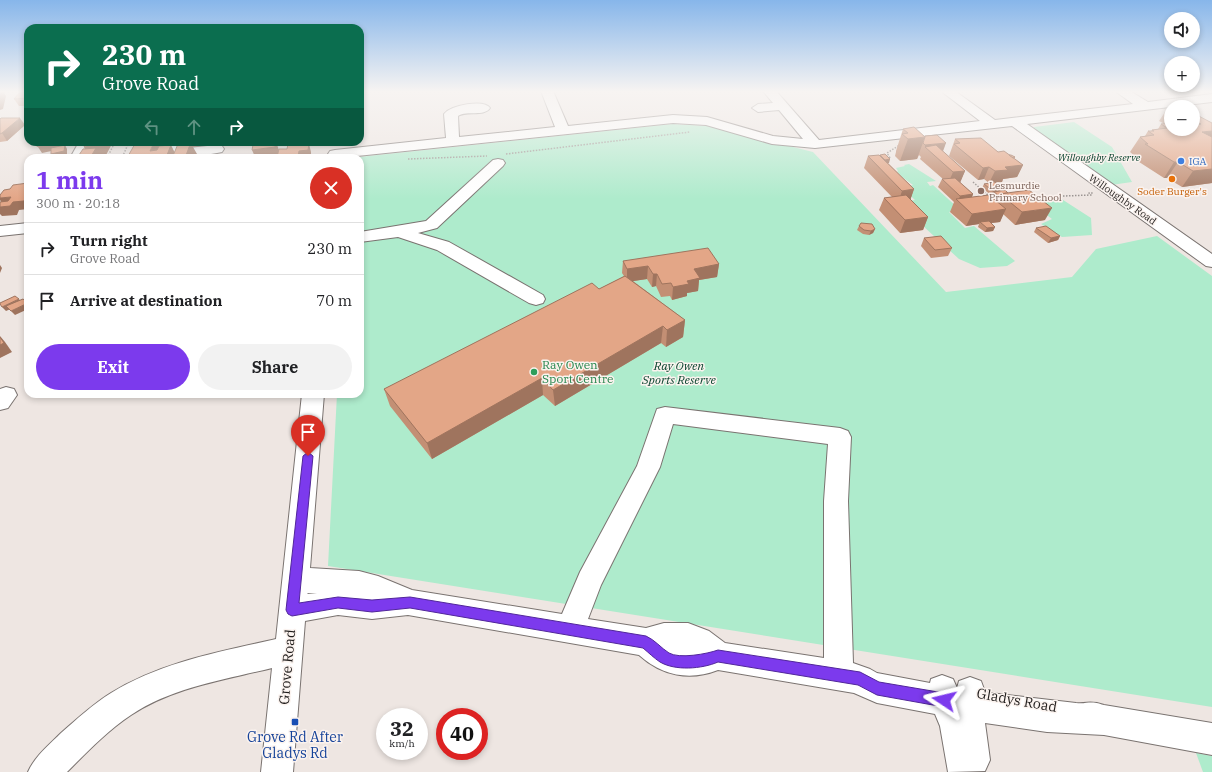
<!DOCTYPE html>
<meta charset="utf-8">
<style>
:root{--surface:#fff;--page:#f2f2f2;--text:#202124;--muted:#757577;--line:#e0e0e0;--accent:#7c3aed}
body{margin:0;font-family:"IBM Plex Serif",serif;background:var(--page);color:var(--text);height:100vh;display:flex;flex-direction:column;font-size:15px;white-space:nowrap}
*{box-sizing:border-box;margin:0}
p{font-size:13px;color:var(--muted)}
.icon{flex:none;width:22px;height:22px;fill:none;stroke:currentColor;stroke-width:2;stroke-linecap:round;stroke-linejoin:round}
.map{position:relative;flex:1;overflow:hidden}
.details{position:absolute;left:24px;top:154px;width:340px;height:244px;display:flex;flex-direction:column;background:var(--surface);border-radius:12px;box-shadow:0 2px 6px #0003}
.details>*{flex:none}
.hud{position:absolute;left:24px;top:24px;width:340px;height:122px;border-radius:12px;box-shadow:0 2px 6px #0003;background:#0b6e4f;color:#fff;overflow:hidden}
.buttons{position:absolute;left:1164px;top:12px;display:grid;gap:8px}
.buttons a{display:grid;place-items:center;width:36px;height:36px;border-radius:50%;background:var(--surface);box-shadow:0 2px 6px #0003;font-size:20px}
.speed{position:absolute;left:376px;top:708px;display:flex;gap:8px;font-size:20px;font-weight:700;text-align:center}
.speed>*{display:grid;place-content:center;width:52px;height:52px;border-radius:50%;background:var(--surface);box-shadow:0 2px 6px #0003;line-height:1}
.speed small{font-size:10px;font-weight:400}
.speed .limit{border:6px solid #d22;background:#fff;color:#111}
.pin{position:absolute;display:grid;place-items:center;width:34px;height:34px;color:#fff;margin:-41px -17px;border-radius:50% 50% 50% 0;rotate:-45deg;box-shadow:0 0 4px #0007}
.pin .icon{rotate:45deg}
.me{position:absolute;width:44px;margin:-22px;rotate:280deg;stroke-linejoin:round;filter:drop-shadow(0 0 3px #0008)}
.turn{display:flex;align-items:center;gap:14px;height:84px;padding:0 12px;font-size:18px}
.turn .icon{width:52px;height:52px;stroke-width:2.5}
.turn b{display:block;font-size:28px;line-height:34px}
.lanes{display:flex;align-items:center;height:38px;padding:0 12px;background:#0003;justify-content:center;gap:20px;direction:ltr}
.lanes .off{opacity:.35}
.round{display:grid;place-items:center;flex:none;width:42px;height:42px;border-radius:21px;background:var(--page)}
.summary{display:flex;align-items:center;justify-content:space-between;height:68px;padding:0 12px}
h1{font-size:24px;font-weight:700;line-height:30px;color:var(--accent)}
.cta{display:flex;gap:8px;margin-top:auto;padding:8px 12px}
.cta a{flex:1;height:46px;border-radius:24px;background:var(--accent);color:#fff;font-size:16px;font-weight:700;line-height:46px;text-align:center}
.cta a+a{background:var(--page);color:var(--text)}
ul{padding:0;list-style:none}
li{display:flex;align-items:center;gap:12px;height:52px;padding:0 12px;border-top:1px solid var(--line)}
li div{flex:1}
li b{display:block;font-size:15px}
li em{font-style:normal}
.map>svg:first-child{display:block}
</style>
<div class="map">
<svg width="1212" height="772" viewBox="0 0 1212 772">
<rect width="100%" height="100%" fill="#eee6e2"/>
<g fill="#aeebcc">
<polygon points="1074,122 1112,147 1132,182 1111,185 1033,130 1034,127"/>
<polygon points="672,124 708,126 813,152 946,292 1072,277 1096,249 1157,236 1212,276 1212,707 328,566 337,394 360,394 360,158 349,158"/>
<polygon points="909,164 936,181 927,182 930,186 933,185 960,210 949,212 965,228 974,226 1015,261 1007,266 980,268 959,259 898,203 915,200 897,183 906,187 913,185 902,177 896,178 894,175 898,171 896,168 905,166 904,165"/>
<polygon points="1060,198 1091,218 1092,235 1062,237 1041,224 1052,219 1026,199"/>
<polygon points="1196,753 1212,756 1212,772 1203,772"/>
</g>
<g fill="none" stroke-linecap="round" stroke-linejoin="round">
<g stroke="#7a7370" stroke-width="2">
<g id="minor">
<path d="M541,91H553L568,126L673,115L707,117L773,136L803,139L779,110L758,112L752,108L758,104L773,103L763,91H776L819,140L980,121L941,91H955L995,120L1133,104L1115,91H1130L1148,102L1212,94V102L1027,124L1212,254V267L1206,266L1012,126L815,148L772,144L706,125L673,123L338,158L330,157L328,154L330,151L335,150L446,138L444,114C451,105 484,99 490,108C484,117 467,110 458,116L459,137L555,127Z"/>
<polygon points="79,142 93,142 84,158 70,158"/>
<path d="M175,143L188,148L217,145L222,146L224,149L222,152L217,153C202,155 178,161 168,147L170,144Z"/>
<polygon points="498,159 503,160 505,163 503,166 437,228 418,233 449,242 543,295 545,299 543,303 536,305 529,303 437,250 398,237 360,242 360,232 426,221 493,160"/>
<polygon points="28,223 28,233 0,236 0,226"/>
<polygon points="6,387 14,389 17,395 8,408 0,410 0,389"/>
<path d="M302,394H324L310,568L359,571L378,576L412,590L562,614L580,572L637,466L657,409L665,407L840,428L848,431L851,437L848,501L853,663L870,669L877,673L930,683L931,679L942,675L953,679L957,688L959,681L970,677L981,681L985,692L990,693L1076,703C1089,704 1089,700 1104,705L1212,723V755L1104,735L1047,732L985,723L990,760L985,771L948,772L940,726L935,714L877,703L854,693L718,670C690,681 662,676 639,655L408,615L372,619L338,615L305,621L293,772H261L272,668C224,680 173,687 131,715C107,731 87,752 67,772H28C35,756 49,745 61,733C77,719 93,704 111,693C161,662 219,652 276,639ZM673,424L828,444L824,501V658L725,643L709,631L688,623H664L646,628L588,619L601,585L660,467ZM308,593H317L307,594Z"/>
</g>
</g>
<g stroke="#98928f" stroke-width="1.5" stroke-dasharray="1.5 1.5" stroke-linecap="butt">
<polyline points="114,144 129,142 122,158"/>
<polyline points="506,154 690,132"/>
<polyline points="107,158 115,142"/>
<polyline points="890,158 887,153 898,146"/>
<polyline points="408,159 487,156"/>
<polyline points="973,182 989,196"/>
<polyline points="1036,197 1091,195 1089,193 1093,193"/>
</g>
<use href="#minor" fill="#fff" fill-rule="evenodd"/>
</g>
<g fill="#c38f74">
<polygon points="28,91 28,106 19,106 14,99"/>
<polygon points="1169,106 1171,107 1171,129 1193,129 1193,113 1212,123 1212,183 1182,187 1167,178 1164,178 1136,160 1137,158 1130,152 1140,137 1145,136 1148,131 1151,131 1152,130 1158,129 1161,124 1165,124 1159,121"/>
<polygon points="0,119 25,125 7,141 0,142"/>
<polygon points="903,129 943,152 965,171 960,182 973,194 972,197 996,201 997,200 992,196 993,195 991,195 982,188 984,184 989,183 984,179 978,180 949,156 955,139 1009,155 1015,157 1014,159 1023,165 1017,177 1003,179 1002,182 995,182 1003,190 1045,220 1015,225 1003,214 1000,222 991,223 995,227 993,231 985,232 978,227 979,224 966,226 950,212 954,202 938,187 942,179 943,179 920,159 921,157 919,155 917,159 900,161 895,156 896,152 896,151"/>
<polygon points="868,156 890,159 888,163 914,189 910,200 928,217 923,230 900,233 879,210 884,198 892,197 864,168"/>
<polygon points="859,226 875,229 873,233 869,235 863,234 857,230"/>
<polygon points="1036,228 1060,236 1058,240 1048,243 1034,232"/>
<polygon points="924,238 952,248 948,256 931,258 921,246"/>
<polygon points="623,261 719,264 717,277 699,280 698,291 687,293 687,296 672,300 670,296 661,297 656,286 652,287 647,279 633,281 685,320 683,337 666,347 661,343 555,406 543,395 432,459 390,406 384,389 599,289 624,276 622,273"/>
</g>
<g fill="#9f745e">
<polygon points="1,91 3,91 6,96 3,109 0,110 0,95"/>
<polygon points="20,118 25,125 7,141 2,133"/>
<polygon points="1212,131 1212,145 1202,132"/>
<polygon points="925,137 917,159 900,161 908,139"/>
<polygon points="34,142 62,142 61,149 42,153 38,147 37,147"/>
<polygon points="99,142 113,142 105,157 102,157 102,158 90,158 84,147"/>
<polygon points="160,142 167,142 169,147 171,145 177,157 177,158 138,158 150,151 153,145"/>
<polygon points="184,142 203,142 201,146 193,147 197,154 195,158 185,158 187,148"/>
<polygon points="276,142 279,150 278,155 255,157 252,150"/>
<polygon points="285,142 299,142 299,143 286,144"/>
<polygon points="301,142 303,150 309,144 311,152 311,158 293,158 300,145"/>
<polygon points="946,143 942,154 925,147 925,145"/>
<polygon points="65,145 67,149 67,155 53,158 51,154"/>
<polygon points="285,156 286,158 277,158 277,157"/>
<polygon points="890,159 889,163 878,164 879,160"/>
<polygon points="1174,162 1178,162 1167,178 1164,178"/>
<polygon points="1023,165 1017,177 1003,179 1002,182 989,183 995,171 1005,167"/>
<polygon points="989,167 984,179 978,180 983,168"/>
<polygon points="1212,169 1212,183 1182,187 1193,171"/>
<polygon points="965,171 960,183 948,184 953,172"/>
<polygon points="914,189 910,201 898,203 902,191"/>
<polygon points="1004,189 1002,193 994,192 993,195 991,195 993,191"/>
<polygon points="973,194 970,202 958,201 960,196"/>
<polygon points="28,195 28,209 19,210 17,215 2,216 0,214 0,207 4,206 0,200 0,198"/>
<polygon points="1052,208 1045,220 1015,225 1022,212"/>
<polygon points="1006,209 1000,222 982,224 980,222 979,224 966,226 972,214"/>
<polygon points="928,217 923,230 900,233 905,220"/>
<polygon points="995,227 993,231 985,232 987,228"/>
<polygon points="875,229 873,233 869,235 871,231"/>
<polygon points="1060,236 1058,240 1048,243 1051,238"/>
<polygon points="719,264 717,277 699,280 698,291 687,293 687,296 672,300 673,287 687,281 694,269"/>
<polygon points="0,265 2,268 0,273"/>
<polygon points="648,266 647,279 627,282 627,269"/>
<polygon points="653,274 657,274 656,286 652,287"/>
<polygon points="19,299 22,304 6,311 2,307"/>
<polygon points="28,303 28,309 15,315 11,311"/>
<polygon points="685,320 683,337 666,347 667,330"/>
<polygon points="663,326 661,343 555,406 553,390"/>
<polygon points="0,336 5,342 12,352 0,358"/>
<polygon points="542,378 543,395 432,459 427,443"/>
</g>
<g fill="#e3a687" stroke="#9f745e">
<polygon points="26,91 28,91 28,98 14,99 19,93 25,92"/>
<polygon points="1178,104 1183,107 1171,107 1169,106"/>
<polygon points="1193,113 1212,123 1212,131 1202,132 1212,137 1212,169 1193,171 1178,162 1174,162 1145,144 1148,144 1140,137 1154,135 1148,131 1154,131 1152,130 1167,128 1161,124 1169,123 1171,125 1171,129 1193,129 1193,125 1201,124 1193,119"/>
<polygon points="1,118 20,118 2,133 0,134 0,119"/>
<polygon points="914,127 925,137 908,139 902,134 908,133 903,129"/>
<polygon points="937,135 946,143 925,145 923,143 925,137 925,136"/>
<polygon points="981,138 998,152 1004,151 1023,165 1005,167 1008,170 995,171 989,167 983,168 954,144 960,143 955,139"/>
<polygon points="37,142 51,142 37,145"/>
<polygon points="87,142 99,142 98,145 84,147"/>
<polygon points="136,142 161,142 160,144 153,145 150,151 157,150 159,146 171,145 167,155 138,158 127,158"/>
<polygon points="191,142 185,158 172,158 178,144"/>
<polygon points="276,142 275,147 252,150 253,145"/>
<polygon points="301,142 300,145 309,144 308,150 299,151 298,157 285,158 285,156 277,157 279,149 287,149 288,144"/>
<polygon points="65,145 64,151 51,154 51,148"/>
<polygon points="936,145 965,171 953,172 925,147"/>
<polygon points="96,148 90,158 77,158 83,149"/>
<polygon points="885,154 890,159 885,160 880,155"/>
<polygon points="879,155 914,189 902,191 868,156"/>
<polygon points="1009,155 1011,155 1015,157 1013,158"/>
<polygon points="128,157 127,158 116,158"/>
<polygon points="955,178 973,194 960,196 942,179"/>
<polygon points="995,182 1004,189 993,191 984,184"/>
<polygon points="28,183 28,195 24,201 13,202 10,206 0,207 0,202 8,201 11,197 0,198 0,195 4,190 10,189 13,185"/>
<polygon points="1005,190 1008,193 1000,194 999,196 994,192"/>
<polygon points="1029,190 1052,208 1022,212 1000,194"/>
<polygon points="906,195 928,217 905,220 884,198"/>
<polygon points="989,195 1006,209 972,214 956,199"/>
<polygon points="989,221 995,227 987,228 980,222"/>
<polygon points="861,223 872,224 875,229 871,231 864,230 859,226"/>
<polygon points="1046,226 1060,236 1051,238 1036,228"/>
<polygon points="941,236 952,248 935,250 924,238"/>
<polygon points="708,248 719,264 694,269 700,278 687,281 689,284 673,287 671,283 662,284 657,274 653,274 648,266 627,269 623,261"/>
<polygon points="625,276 685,320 667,330 663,326 553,390 542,378 427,443 384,389 592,283 599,289"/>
<polygon points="15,296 19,299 2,307 0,304 0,303"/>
<polygon points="23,299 28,303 11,311 6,306"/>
<polygon points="0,337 4,343 0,345"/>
</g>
<linearGradient id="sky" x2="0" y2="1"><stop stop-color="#87b6ea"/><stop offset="0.46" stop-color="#f7f4f2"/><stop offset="1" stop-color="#f7f4f2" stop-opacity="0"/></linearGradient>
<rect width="1212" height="199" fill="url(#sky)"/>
<path fill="#7c3aed" stroke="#51269a" d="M308,452L313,456L299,603L338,597L372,600L410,597L646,636C655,640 661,648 669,653C679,659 707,654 718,650L860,672L879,682L944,693L949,695L951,700L949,705L944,707L877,695L858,685L718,662C702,669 675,671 660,662C654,658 649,653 643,648L410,608L372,612L338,608L292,616L288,614L286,610L303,456Z"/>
<circle fill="#3f7fe0" stroke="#fbf3ef" stroke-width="1.5" cx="1181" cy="161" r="4"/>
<circle fill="#e8710a" stroke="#fbf3ef" stroke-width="1.5" cx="1172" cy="179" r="4"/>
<circle fill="#8d6e63" stroke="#fbf3ef" stroke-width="1.5" cx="981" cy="191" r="4"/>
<circle fill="#2e9e5b" stroke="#fbf3ef" stroke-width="1.5" cx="534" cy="372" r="4"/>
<rect fill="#1a4fb4" stroke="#fbf3ef" stroke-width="1.5" x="291" y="718" width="8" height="8" rx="2"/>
<g text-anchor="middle" stroke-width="3" stroke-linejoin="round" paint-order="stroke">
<g font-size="10" font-style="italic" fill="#08422d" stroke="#fbf3ef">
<text x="1099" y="161">Willoughby Reserve</text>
</g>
<g font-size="10" fill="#366cbe" stroke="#fbf3ef" text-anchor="start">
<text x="1189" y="165">IGA</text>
</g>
<g font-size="10" fill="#785e54" stroke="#fbf3ef" text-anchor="start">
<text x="989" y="189">Lesmurdie<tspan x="989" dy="12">Primary School</tspan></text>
</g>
<g font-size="10" fill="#c56008" stroke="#fbf3ef">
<text x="1172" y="195">Soder Burger's</text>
</g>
<g font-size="10" fill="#211e1d" stroke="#fbf3ef">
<text transform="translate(1123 199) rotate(35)" y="4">Willoughby Road</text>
</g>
<g font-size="12" fill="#27864d" stroke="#fbf3ef" text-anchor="start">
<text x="542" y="369">Ray Owen<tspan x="542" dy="14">Sport Centre</tspan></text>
</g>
<g font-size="12" font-style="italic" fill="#08422d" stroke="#fbf3ef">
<text x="679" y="370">Ray Owen<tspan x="679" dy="14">Sports Reserve</tspan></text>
</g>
<g font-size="14" fill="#211e1d" stroke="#fbf3ef">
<text transform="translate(287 667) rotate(-85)" y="5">Grove Road</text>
<text transform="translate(1017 700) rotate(10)" y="5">Gladys Road</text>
</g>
<g font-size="14" fill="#164399" stroke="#fbf3ef">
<text x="295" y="742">Grove Rd After<tspan x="295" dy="16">Gladys Rd</tspan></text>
</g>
</g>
</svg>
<div class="buttons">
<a><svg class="icon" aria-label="sound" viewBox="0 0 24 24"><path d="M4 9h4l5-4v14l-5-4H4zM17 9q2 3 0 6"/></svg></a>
<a>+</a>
<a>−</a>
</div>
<div class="speed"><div>32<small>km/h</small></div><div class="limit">40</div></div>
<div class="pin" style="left:308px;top:456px;background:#d93025"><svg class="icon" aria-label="arrive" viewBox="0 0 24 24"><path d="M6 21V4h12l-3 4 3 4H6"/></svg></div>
<svg class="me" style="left:944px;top:700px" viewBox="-20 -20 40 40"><path d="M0-17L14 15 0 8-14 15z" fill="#7c3aed" stroke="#fff" stroke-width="4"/></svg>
<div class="hud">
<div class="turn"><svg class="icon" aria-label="right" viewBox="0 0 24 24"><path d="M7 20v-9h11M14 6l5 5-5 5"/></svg><div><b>230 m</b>Grove Road</div></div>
<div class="lanes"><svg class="icon off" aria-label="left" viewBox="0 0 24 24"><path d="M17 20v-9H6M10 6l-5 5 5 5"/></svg><svg class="icon off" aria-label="ahead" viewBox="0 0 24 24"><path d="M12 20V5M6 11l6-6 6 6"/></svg><svg class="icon" aria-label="right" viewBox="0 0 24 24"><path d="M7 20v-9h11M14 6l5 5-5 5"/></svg></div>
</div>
<section class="details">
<div class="summary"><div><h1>1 min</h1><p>300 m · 20:18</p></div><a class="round" style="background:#d93025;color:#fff"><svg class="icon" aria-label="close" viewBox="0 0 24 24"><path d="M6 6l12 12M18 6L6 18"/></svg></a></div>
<ul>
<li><svg class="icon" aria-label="right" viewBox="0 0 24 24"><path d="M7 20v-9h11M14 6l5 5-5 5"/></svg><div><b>Turn right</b><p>Grove Road</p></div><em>230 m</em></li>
<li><svg class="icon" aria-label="arrive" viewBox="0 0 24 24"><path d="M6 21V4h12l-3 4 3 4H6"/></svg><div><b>Arrive at destination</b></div><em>70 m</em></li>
</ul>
<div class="cta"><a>Exit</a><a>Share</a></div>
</section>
</div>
